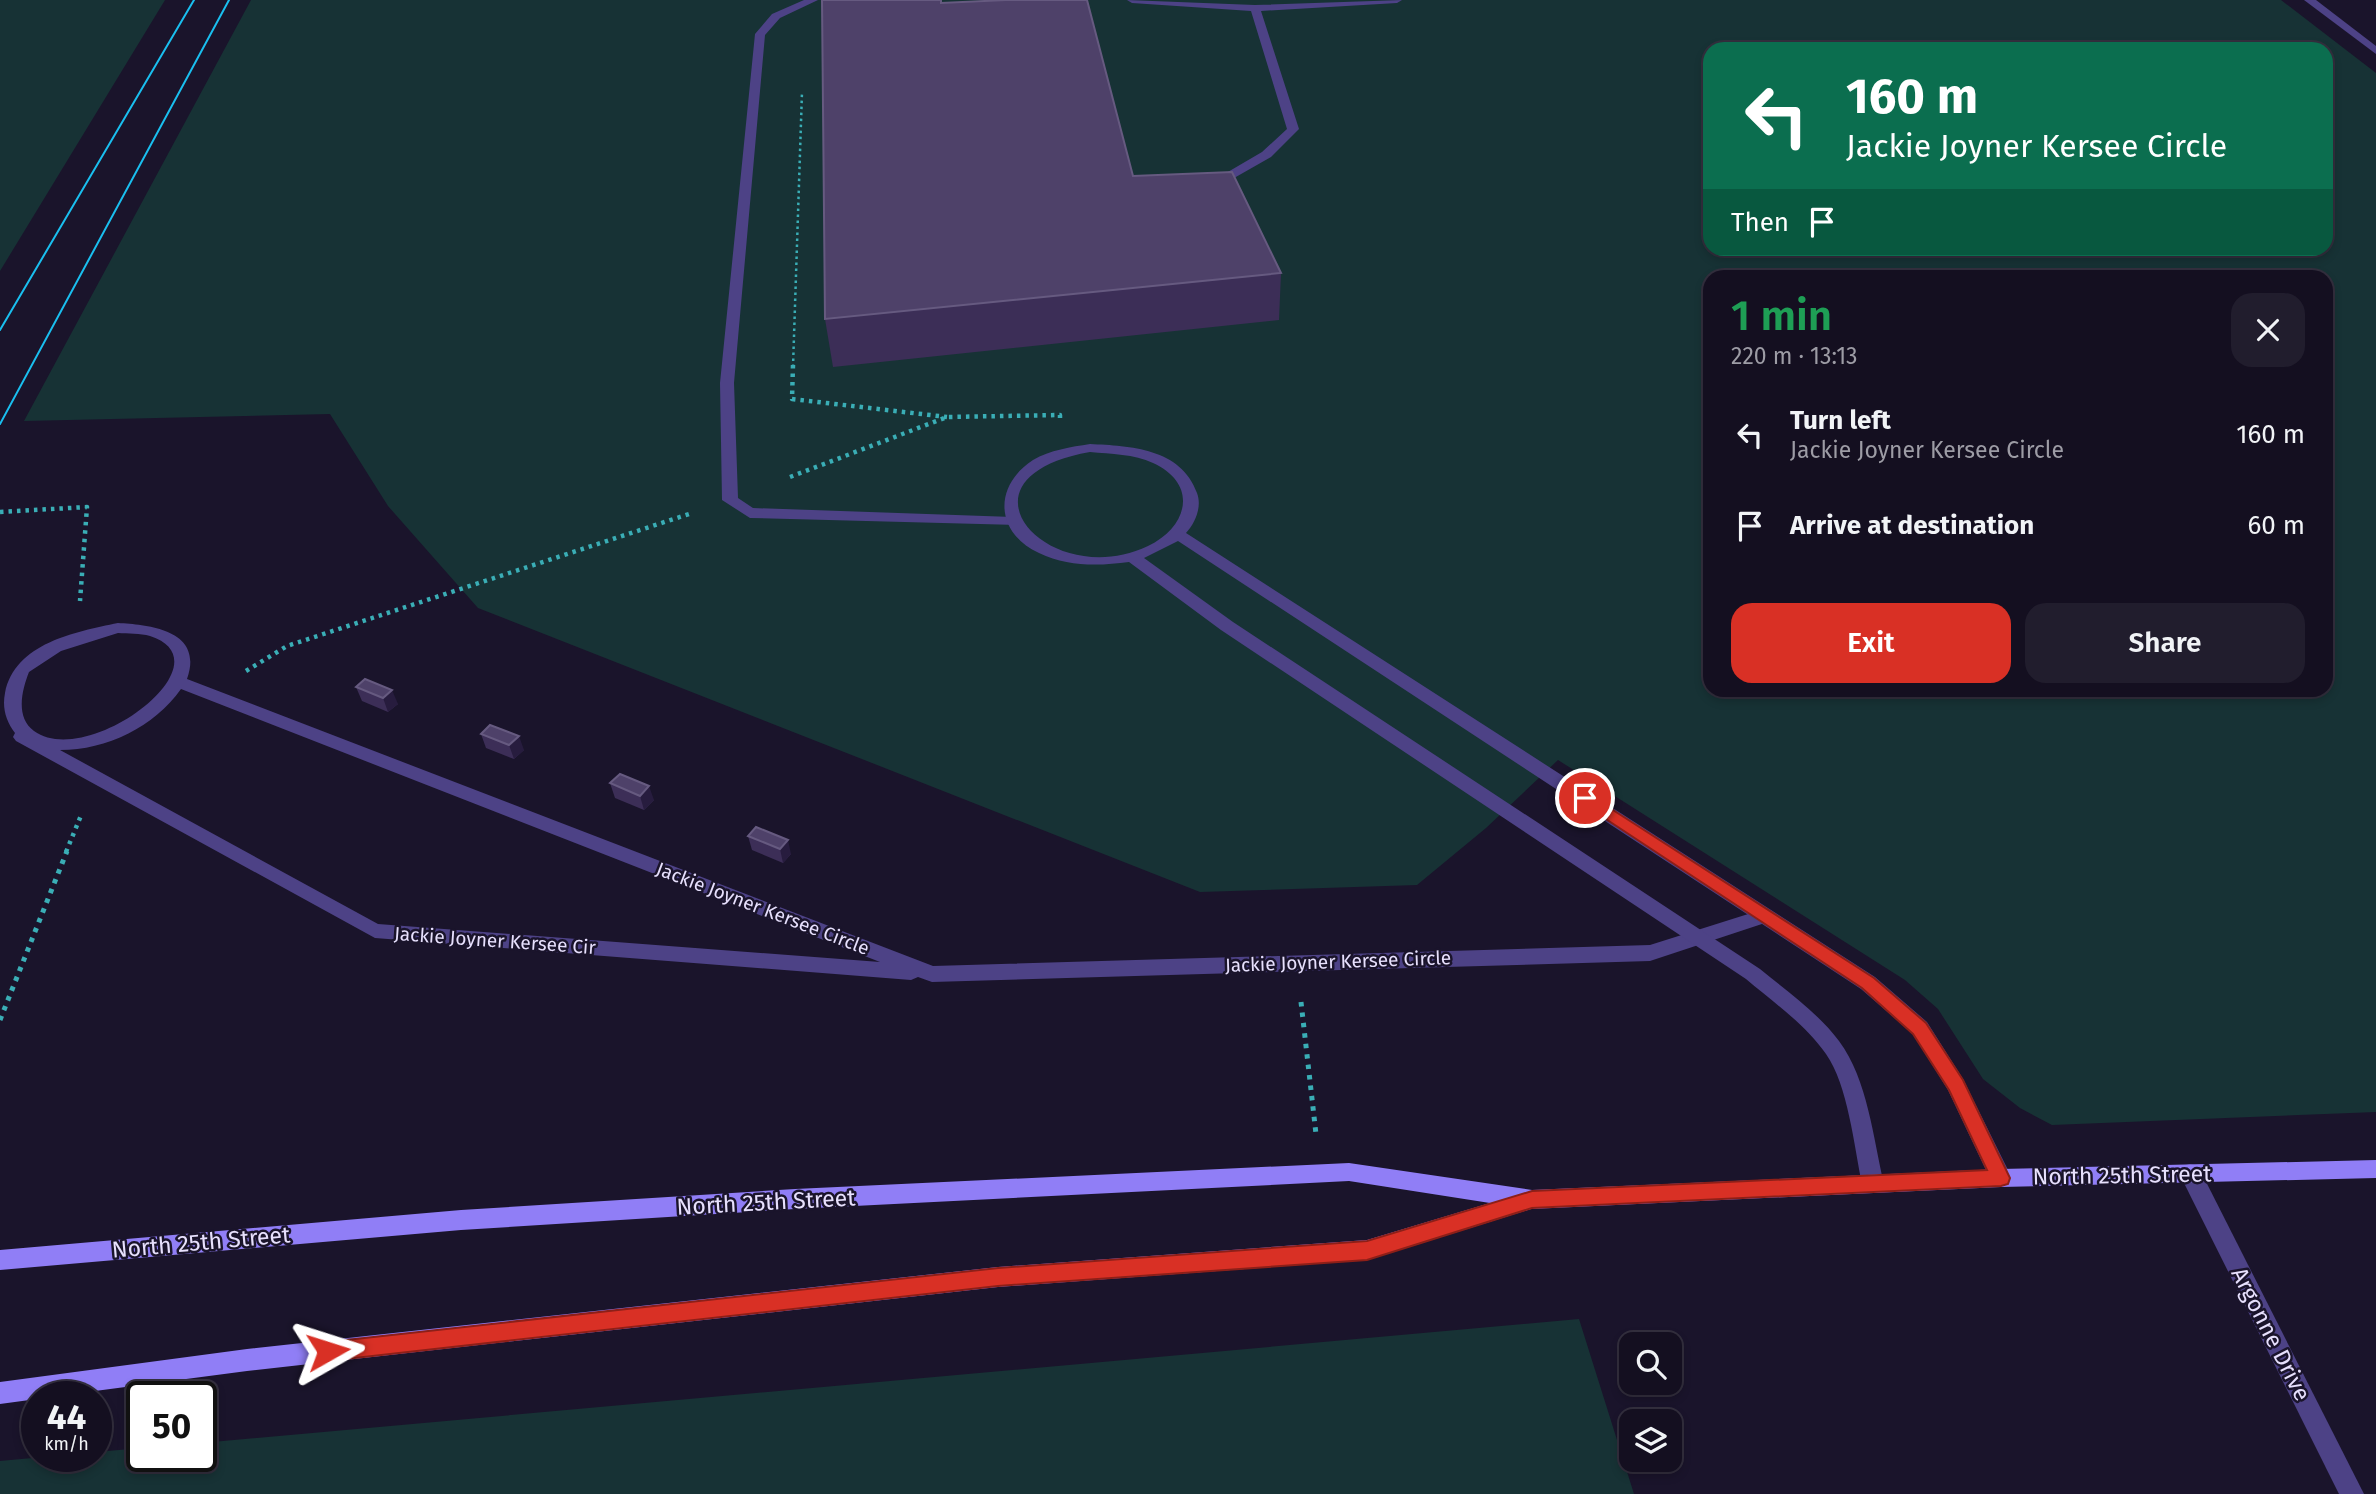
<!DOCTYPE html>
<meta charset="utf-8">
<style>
:root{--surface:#140f20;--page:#211d2d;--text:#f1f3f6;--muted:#9d9ca5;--line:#332f3e;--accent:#d93025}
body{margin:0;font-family:"Fira Sans",sans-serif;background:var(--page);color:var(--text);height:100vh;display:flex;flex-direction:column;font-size:26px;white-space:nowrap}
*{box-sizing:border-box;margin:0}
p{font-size:23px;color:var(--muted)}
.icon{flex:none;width:38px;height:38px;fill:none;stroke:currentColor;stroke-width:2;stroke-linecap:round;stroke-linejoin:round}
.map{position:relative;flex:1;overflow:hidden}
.details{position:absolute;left:1703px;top:270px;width:630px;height:427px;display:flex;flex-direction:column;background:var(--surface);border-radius:21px;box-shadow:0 4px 10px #0003,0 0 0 2px var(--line)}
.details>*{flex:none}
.top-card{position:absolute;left:1703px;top:42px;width:630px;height:214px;border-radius:21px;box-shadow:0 4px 10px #0003,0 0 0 2px var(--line);background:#0b6e4f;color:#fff;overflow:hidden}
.controls{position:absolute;left:1619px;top:1332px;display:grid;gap:14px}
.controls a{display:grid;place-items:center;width:63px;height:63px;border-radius:14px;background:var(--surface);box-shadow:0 4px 10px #0003,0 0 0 2px var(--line);font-size:35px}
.speed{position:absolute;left:21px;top:1381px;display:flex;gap:14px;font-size:35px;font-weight:700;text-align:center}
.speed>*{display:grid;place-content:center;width:91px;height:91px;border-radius:50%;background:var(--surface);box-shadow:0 4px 10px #0003,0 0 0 2px var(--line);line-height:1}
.speed small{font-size:18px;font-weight:400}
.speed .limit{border:4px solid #111;border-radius:10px;background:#fff;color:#111}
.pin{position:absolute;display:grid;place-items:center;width:60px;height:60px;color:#fff;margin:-30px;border:4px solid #fff;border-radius:50%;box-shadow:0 2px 7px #0007}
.me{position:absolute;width:77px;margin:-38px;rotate:84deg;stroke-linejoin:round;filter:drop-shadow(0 0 5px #0008)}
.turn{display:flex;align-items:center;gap:24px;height:147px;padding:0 28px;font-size:32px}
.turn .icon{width:91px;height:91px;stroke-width:2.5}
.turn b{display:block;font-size:49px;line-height:60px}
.then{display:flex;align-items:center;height:66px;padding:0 28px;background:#0003;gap:14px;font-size:26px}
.round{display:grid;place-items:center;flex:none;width:74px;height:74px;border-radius:21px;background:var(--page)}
.overview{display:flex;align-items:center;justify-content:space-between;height:119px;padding:0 28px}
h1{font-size:42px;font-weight:600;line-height:52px;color:#1e9e55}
.action{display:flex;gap:14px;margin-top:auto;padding:14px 28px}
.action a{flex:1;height:80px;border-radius:21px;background:var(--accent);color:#fff;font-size:28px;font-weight:600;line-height:80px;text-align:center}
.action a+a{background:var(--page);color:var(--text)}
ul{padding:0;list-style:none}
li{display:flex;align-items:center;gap:21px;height:91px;padding:0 28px}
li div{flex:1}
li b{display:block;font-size:26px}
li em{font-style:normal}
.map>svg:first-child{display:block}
</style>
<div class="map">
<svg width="2376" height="1494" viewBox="0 0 2376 1494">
<rect width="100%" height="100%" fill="#1a142b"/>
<g fill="#173235" fill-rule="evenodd">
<polygon points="0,0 165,0 0,271"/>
<path d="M251,0H2281L2376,73V1112L2052,1125L2020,1108L1983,1079L1938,1009L1905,980L1558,760L1486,828L1417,885L1200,892L478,608L388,506L330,414L24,421ZM1710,49H2326V248H1710ZM1710,276H2326V690H1710Z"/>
<polygon points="1579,1319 1634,1494 0,1494 0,1461 54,1456 96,1456 96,1452 142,1448 142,1456 201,1456 201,1443"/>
</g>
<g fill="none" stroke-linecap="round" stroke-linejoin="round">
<polyline stroke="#3aaeb6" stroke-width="2.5" stroke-dasharray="2.5 3.5" stroke-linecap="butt" points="793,367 802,92"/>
<g stroke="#3aaeb6" stroke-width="4.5" stroke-dasharray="3.5 5" stroke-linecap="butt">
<polyline points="793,365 792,399 947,417"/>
<polyline points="790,477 947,417 1060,415 1060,419"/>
<polyline points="0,512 87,507 80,601"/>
<polyline points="246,671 287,646 692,513"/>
<polyline points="66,852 82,813"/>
</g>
<g stroke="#3aaeb6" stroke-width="5" stroke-dasharray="4.5 6" stroke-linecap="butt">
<polyline points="1301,1002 1316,1134"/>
<polyline points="0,1020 67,851"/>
</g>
<g fill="#4d4286" fill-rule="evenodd">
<polygon points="804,0 818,0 780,18 765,35 734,383 738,498 753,508 1013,517 1021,522 1018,525 750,518 722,500 720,383 755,34 772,14"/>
<polygon points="1127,0 1255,5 1402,0 1397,3 1261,11 1299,129 1271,157 1213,190 1207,186 1209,183 1262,152 1287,129 1251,11 1132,3"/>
<path d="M118,623C152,625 204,631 187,679L933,966L1650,945L1764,909L1771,911L1774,916L1771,921L1650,961L932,982L918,977L911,980L375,938L16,741L13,737L15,733C6,721 2,708 5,693C15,643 75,632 118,623ZM118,633C128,634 140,633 150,636C231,662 88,770 34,731C15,717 22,690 29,672L61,651ZM181,689L880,962L378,924L60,750C107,750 154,727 181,689Z"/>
</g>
<g fill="#4d4286" fill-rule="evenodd">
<path d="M1090,444C1130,446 1181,448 1197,493C1202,506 1196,522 1186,533L1875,977L1927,1022L1963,1079L2012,1178L2009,1185L2001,1187L1993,1185L1948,1090L1913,1034L1861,989L1178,541L1144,558L1233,622L1760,969C1787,991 1818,1013 1839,1041C1868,1080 1873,1138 1884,1184L1881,1191L1873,1193L1865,1191L1862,1184C1854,1146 1848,1085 1826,1054C1805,1024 1773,1002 1746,979L1221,630L1129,562C1099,566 1068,567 1039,553C995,533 993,486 1033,460C1050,450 1071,447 1090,444ZM1090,452C1111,454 1134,454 1153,463C1199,484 1188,527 1148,546C1049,593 944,478 1090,452Z"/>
<polygon points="2190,1164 2198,1166 2364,1494 2339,1494 2179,1173 2182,1166"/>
</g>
<polygon fill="#4d4286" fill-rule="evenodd" points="2304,0 2316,0 2376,46 2376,54"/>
<polygon fill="#907ef6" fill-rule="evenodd" points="2376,1160 2376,1178 2001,1187 1531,1209 1367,1260 998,1287 247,1371 57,1396 37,1396 37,1399 0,1404 0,1382 247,1349 998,1267 1367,1240 1490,1203 1349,1181 795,1209 461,1230 0,1270 0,1250 461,1210 795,1189 1349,1163 1532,1190 2001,1169"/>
<g stroke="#1abfef" stroke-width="2">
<polyline points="0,330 194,0"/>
<polyline points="0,424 229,0"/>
</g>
</g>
<g fill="#3c2e57">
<polygon points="946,3 1133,176 1281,273 1279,320 833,367 825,319"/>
<polygon points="356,687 398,704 388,712 362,701"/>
<polygon points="481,734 524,750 514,759 486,748"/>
<polygon points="610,783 654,800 644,810 615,798"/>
<polygon points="748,836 791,854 783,863 752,850"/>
</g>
<g fill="#271c3e">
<polygon points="392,690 398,704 388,712 383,698"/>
<polygon points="519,736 524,750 514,759 509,745"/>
<polygon points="649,786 654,800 644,810 640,796"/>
<polygon points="788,840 791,854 783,863 780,849"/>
</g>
<g fill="#4e4169" stroke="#665a80" stroke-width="2">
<polygon points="822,0 941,0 941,3 1006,0 1087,0 1133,176 1232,172 1281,273 825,319"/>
<polygon points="365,679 392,690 383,698 356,687"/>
<polygon points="490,725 519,736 509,745 481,734"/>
<polygon points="620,774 649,786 640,796 610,783"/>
<polygon points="756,827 788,840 780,849 748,836"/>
</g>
<polygon fill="#d93025" stroke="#8d1f18" stroke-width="2" points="1585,792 1874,978 1926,1023 1963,1080 2010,1178 2008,1184 2001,1186 1532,1208 1367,1260 998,1286 328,1361 320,1358 317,1351 320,1344 328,1342 998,1268 1367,1241 1532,1191 1987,1170 1949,1090 1913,1034 1862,988 1580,802 1577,798 1580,794"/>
<g text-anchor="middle" stroke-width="5" stroke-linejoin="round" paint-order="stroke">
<g font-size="19" fill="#e7e0fd" stroke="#1a142b">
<text transform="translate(763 908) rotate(21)" y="7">Jackie Joyner Kersee Circle</text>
<text transform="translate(495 940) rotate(4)" y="7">Jackie Joyner Kersee Cir</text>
<text transform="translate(1338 961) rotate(-2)" y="7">Jackie Joyner Kersee Circle</text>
</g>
<g font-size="23" fill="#e7e0fd" stroke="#1a142b">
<text transform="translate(2122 1175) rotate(-1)" y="8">North 25th Street</text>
<text transform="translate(766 1202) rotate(-3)" y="8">North 25th Street</text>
<text transform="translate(201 1242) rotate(-5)" y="8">North 25th Street</text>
<text transform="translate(2271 1334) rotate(63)" y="8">Argonne Drive</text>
</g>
</g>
</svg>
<div class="controls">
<a><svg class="icon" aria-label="search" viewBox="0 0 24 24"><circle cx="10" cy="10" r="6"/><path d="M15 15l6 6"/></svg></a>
<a><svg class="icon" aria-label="layers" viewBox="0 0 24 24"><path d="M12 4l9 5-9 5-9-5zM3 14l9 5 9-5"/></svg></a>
</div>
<div class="speed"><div>44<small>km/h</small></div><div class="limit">50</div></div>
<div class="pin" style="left:1585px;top:798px;background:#d93025"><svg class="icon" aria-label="arrive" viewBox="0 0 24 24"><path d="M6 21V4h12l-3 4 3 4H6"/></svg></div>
<svg class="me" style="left:328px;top:1351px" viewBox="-20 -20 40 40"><path d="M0-17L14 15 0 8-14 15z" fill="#d93025" stroke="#fff" stroke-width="4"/></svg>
<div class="top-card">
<div class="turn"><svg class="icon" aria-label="left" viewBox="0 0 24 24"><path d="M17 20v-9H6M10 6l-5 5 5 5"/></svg><div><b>160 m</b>Jackie Joyner Kersee Circle</div></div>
<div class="then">Then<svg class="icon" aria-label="arrive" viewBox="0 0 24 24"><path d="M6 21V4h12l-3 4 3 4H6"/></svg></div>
</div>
<section class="details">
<div class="overview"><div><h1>1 min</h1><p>220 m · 13:13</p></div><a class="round"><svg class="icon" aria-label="close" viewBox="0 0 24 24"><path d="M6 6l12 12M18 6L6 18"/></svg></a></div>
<ul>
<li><svg class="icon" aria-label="left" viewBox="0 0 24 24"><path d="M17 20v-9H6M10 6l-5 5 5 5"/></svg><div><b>Turn left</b><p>Jackie Joyner Kersee Circle</p></div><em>160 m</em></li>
<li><svg class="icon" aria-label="arrive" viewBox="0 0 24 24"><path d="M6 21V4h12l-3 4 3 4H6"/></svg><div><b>Arrive at destination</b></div><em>60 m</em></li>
</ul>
<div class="action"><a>Exit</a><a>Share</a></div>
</section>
</div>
